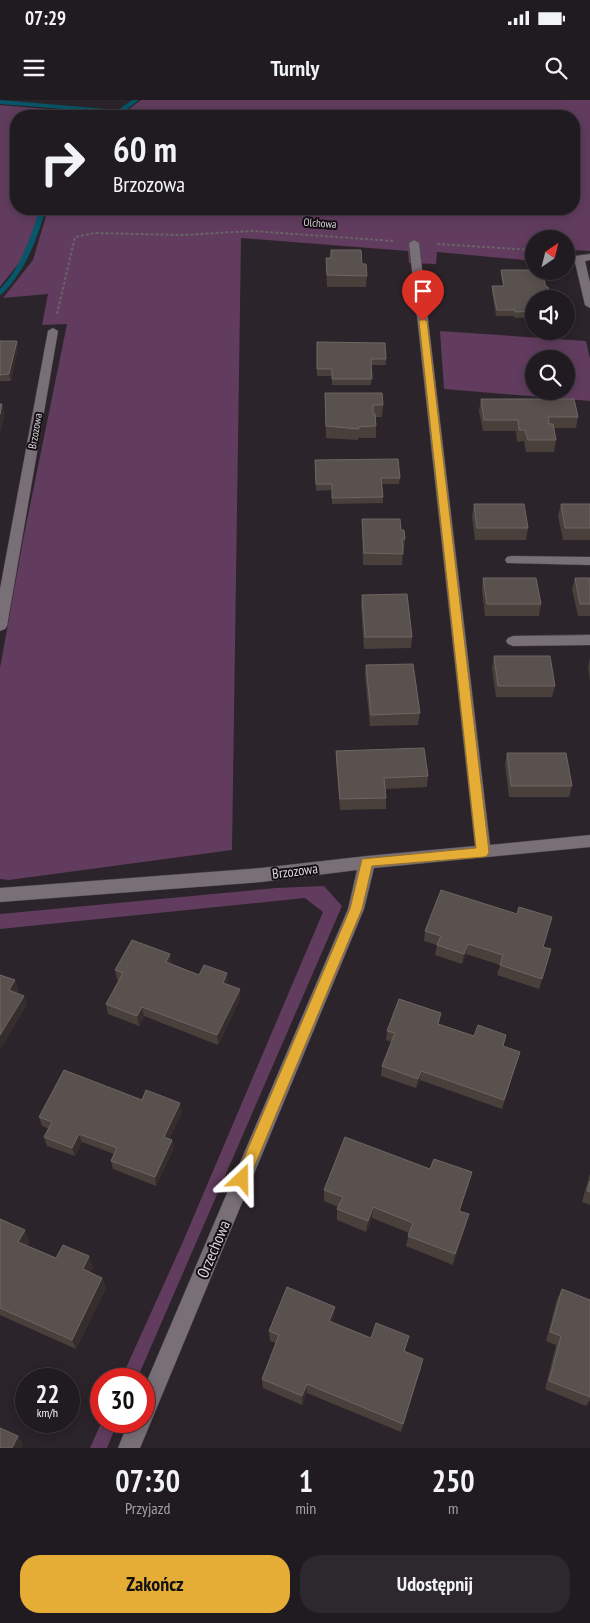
<!DOCTYPE html>
<html lang="pl">
<meta charset="utf-8">
<style>
:root{--surface:#201b20;--page:#2d282d;--text:#f1f3f6;--muted:#a2a1a5;--line:#3d393e;--accent:#e5ad35}
body{margin:0;font-family:"PT Sans Narrow",sans-serif;background:var(--page);color:var(--text);height:100vh;display:flex;flex-direction:column;font-size:19px;white-space:nowrap}
*{box-sizing:border-box;margin:0}
p{font-size:16px;color:var(--muted)}
.icon{flex:none;width:28px;height:28px;fill:none;stroke:currentColor;stroke-width:2;stroke-linecap:round;stroke-linejoin:round}
.map{position:relative;height:1348px;overflow:hidden}
.sheet{display:flex;flex-direction:column;background:var(--surface);flex:1}
.sheet>*{flex:none}
.top-card{position:absolute;left:10px;top:10px;width:570px;height:105px;border-radius:20px;box-shadow:0 2px 12px #0003,0 0 0 1px var(--line);background:#201b20;color:var(--text);overflow:hidden}
.needle{width:32px;rotate:35deg}
.buttons{position:absolute;left:525px;top:130px;display:grid;gap:10px}
.buttons a{display:grid;place-items:center;width:50px;height:50px;border-radius:50%;background:var(--surface);box-shadow:0 2px 12px #0003,0 0 0 1px var(--line);font-size:25px}
.speed{position:absolute;left:15px;top:1268px;display:flex;gap:10px;font-size:25px;font-weight:700;text-align:center}
.speed>*{display:grid;place-content:center;width:65px;height:65px;border-radius:50%;background:var(--surface);box-shadow:0 2px 12px #0003,0 0 0 1px var(--line);line-height:1}
.speed small{font-size:12px;font-weight:400}
.speed .limit{border:8px solid #d22;background:#fff;color:#111}
.pin{position:absolute;display:grid;place-items:center;width:42px;height:42px;color:#fff;margin:-51px -21px;border-radius:50% 50% 50% 0;rotate:-45deg;box-shadow:0 0 5px #0007}
.pin .icon{rotate:45deg}
.me{position:absolute;width:55px;margin:-28px;rotate:23deg;stroke-linejoin:round;filter:drop-shadow(0 0 4px #0008)}
.turn{display:flex;align-items:center;gap:18px;height:105px;padding:0 20px;font-size:22px}
.turn .icon{width:65px;height:65px;stroke-width:2.5}
.turn b{display:block;font-size:35px;line-height:42px}
.eta{display:flex;justify-content:space-evenly;align-items:center;height:85px;text-align:center}
.eta b{font-size:30px;font-weight:700;line-height:35px}
.cta{display:flex;gap:10px;margin-top:auto;padding:10px 20px}
.cta a{flex:1;height:58px;border-radius:20px;background:var(--accent);color:#111;font-size:20px;font-weight:700;line-height:58px;text-align:center}
.cta a+a{background:var(--page);color:var(--text)}
.status{display:flex;justify-content:space-between;align-items:center;height:35px;padding:0 25px;background:var(--surface);direction:ltr}
.status svg{height:14px;fill:currentColor}
header{display:flex;justify-content:space-between;align-items:center;height:65px;padding:0 20px;background:var(--surface);font-size:22px;font-weight:700}
.map>svg:first-child{display:block}
</style>
<div class="status"><b>07:29</b><svg viewBox="0 0 49 12"><path d="M0 12V9h3v3zM5 12V6h3v6zM10 12V3h3v9zM15 12V0h3v12zM26 1h20v11H26zM47 4h2v5h-2z"/></svg></div>
<header><svg class="icon" aria-label="menu" viewBox="0 0 24 24"><path d="M4 6h16M4 12h16M4 18h16"/></svg>Turnly<svg class="icon" aria-label="search" viewBox="0 0 24 24"><circle cx="10" cy="10" r="6"/><path d="M15 15l6 6"/></svg></header>
<div class="map">
<svg width="590" height="1348" viewBox="0 0 590 1348">
<rect width="100%" height="100%" fill="#2b242a"/>
<g fill="#613c5e" fill-rule="evenodd">
<polygon points="141,0 590,0 590,151 569,150 571,165 566,164 566,139 534,139 534,161 437,152 436,164 409,163 408,151 241,138 232,750 9,780 0,779 0,568 24,435 67,224 42,225 48,194 3,198 33,160 48,109 574,109 574,16 120,16"/>
<polygon points="0,5 108,14 104,16 16,16 16,109 41,109 22,159 0,187"/>
<path d="M440,231L586,241L590,259V301L444,289ZM534,259H566V291H534Z"/>
<polygon points="324,786 342,806 137,1279 121,1279 182,1144 323,812 305,798 0,829 0,814 276,788"/>
<polygon points="102,1321 118,1321 107,1348 90,1348"/>
</g>
<g fill="none" stroke-linecap="round" stroke-linejoin="round">
<g fill="#07566a" fill-rule="evenodd">
<polygon points="0,0 118,10 132,0 139,0 118,16 111,16 114,13 0,4"/>
<path d="M40,109H46C36,141 26,170 2,194L0,195V189C22,166 30,138 40,109Z"/>
</g>
<g stroke="#494248" stroke-width="1">
<g id="service">
<polygon points="512,456 590,457 590,465 507,463 505,460 507,457"/>
<polygon points="590,535 590,545 513,546 508,544 506,541 508,538 513,536"/>
</g>
</g>
<g stroke="#494248" stroke-width="1">
<g id="minor">
<polygon points="414,140 419,143 490,745 590,735 590,747 374,768 364,809 140,1348 118,1348 129,1321 144,1321 144,1288 348,809 357,770 261,782 0,802 0,788 261,768 367,756 475,746 409,143"/>
<polygon points="590,154 590,160 585,161 590,183 590,208 585,205 574,158 575,156"/>
<polygon points="53,228 58,231 7,526 5,529 0,531 0,489 48,231"/>
</g>
</g>
<g stroke="#696268" stroke-width="2" stroke-dasharray="3 2" stroke-linecap="butt">
<polyline points="437,144 534,150"/>
<polyline points="57,214 75,137 95,133 183,135 252,131 393,141"/>
</g>
<use href="#service" fill="#796f77" fill-rule="evenodd"/>
<use href="#minor" fill="#796f77" fill-rule="evenodd"/>
</g>
<g fill="#49403b">
<polygon points="331,150 362,164 367,176 366,187 327,187 326,158 330,158"/>
<polygon points="501,170 534,199 534,217 514,218 514,216 496,216 492,192 492,186 503,186 501,176"/>
<polygon points="0,241 17,241 18,247 11,281 0,281"/>
<polygon points="317,242 386,259 386,265 371,265 371,285 332,285 332,276 317,276"/>
<polygon points="325,293 383,305 382,317 376,317 376,338 358,338 358,340 326,338"/>
<polygon points="481,299 578,317 576,328 554,328 556,340 554,352 526,352 524,341 517,342 516,331 483,331 479,311"/>
<polygon points="315,360 400,378 399,384 382,384 383,397 383,403 332,404 332,390 316,391"/>
<polygon points="474,404 528,428 526,440 475,440 472,416"/>
<polygon points="561,404 590,404 590,440 563,440 558,416"/>
<polygon points="362,419 401,430 405,439 404,451 403,451 402,465 363,465 362,431"/>
<polygon points="483,478 541,504 539,516 485,516 482,489"/>
<polygon points="575,478 590,478 590,516 578,516 572,489"/>
<polygon points="362,495 412,537 411,548 364,549 361,506"/>
<polygon points="494,556 555,586 552,597 496,597 492,568"/>
<polygon points="590,558 590,581 588,567"/>
<polygon points="366,565 420,613 418,625 370,626 365,576"/>
<polygon points="336,651 428,676 427,687 386,689 386,709 340,710 336,662"/>
<polygon points="507,653 572,686 569,697 509,697 505,664"/>
<polygon points="425,831 543,847 551,849 539,889 497,875 500,865 466,854 462,864 435,855 437,845 424,841"/>
<polygon points="170,854 171,864 199,875 228,883 228,885 240,899 218,945 144,916 139,926 108,914 106,904 119,881 117,880 115,870"/>
<polygon points="439,924 520,952 502,1009 420,980 416,988 381,976 382,966 392,942 386,940 387,931"/>
<polygon points="142,1000 182,1012 169,1039 172,1040 174,1048 156,1086 113,1069 111,1061 114,1054 82,1042 75,1056 47,1046 44,1037 49,1029 42,1026 39,1017"/>
<polygon points="590,1073 590,1105 582,1102"/>
<polygon points="469,1084 460,1111 466,1125 453,1165 406,1146 409,1133 372,1118 366,1132 337,1120 337,1109 338,1107 324,1101 324,1090"/>
<polygon points="0,1119 29,1141 27,1146 56,1158 93,1167 90,1173 102,1178 106,1188 76,1249 0,1215"/>
<polygon points="562,1189 590,1200 590,1300 586,1306 545,1289 556,1245 546,1241 557,1199"/>
<polygon points="334,1217 332,1222 371,1238 409,1236 405,1251 421,1268 401,1332 307,1293 302,1305 263,1288 262,1279 276,1243 270,1241 269,1231"/>
</g>
<g fill="#362e2d">
<polygon points="17,241 18,247 11,281 9,274"/>
<polygon points="2,304 5,315 0,334 0,314"/>
<polygon points="468,844 466,854 462,864 464,854"/>
<polygon points="170,854 172,864 167,872 166,862"/>
<polygon points="227,873 228,883 223,893 223,883"/>
<polygon points="15,880 19,890 12,900 9,890"/>
<polygon points="240,889 240,899 218,945 217,935"/>
<polygon points="24,896 27,905 0,950 0,935"/>
<polygon points="142,907 144,916 139,926 137,916"/>
<polygon points="421,971 420,980 416,988 418,979"/>
<polygon points="180,1003 182,1012 166,1046 164,1037"/>
<polygon points="79,1034 82,1042 75,1056 72,1048"/>
<polygon points="172,1040 174,1048 156,1086 155,1077"/>
<polygon points="472,1072 469,1084 456,1122 459,1111"/>
<polygon points="373,1107 372,1118 366,1132 368,1121"/>
<polygon points="469,1114 466,1125 453,1165 455,1154"/>
<polygon points="25,1130 29,1141 23,1153 18,1142"/>
<polygon points="89,1156 93,1167 87,1180 83,1169"/>
<polygon points="102,1178 106,1188 76,1249 72,1240"/>
<polygon points="335,1207 334,1217 329,1230 329,1221"/>
<polygon points="307,1284 307,1293 302,1305 302,1296"/>
<polygon points="18,1336 23,1344 21,1348 12,1348"/>
</g>
<g fill="#59514d" stroke="#6e6663">
<polygon points="331,150 361,150 362,164 366,164 367,176 327,175 326,158 331,158"/>
<polygon points="501,170 534,170 534,171 542,171 546,187 548,187 551,199 534,199 534,211 515,212 515,210 497,210 492,186 504,186"/>
<polygon points="0,241 17,241 9,274 0,275"/>
<polygon points="317,242 385,243 386,259 371,259 372,279 332,279 332,269 317,269"/>
<polygon points="325,293 382,293 383,305 373,305 373,314 375,314 376,326 358,327 359,329 326,326"/>
<polygon points="481,299 574,299 578,317 548,317 549,324 553,324 556,340 528,340 525,330 519,330 518,320 484,320"/>
<polygon points="0,304 2,304 0,314"/>
<polygon points="398,359 400,378 381,378 383,397 332,398 332,384 316,384 315,360"/>
<polygon points="474,404 524,404 528,428 477,428"/>
<polygon points="561,404 590,404 590,428 565,428"/>
<polygon points="362,419 400,419 401,430 404,430 405,439 402,439 403,454 364,453"/>
<polygon points="483,478 536,478 541,504 487,504"/>
<polygon points="575,478 590,478 590,504 580,504"/>
<polygon points="407,494 412,537 365,537 362,495"/>
<polygon points="494,556 550,556 555,586 498,586"/>
<polygon points="413,564 420,613 371,615 366,565"/>
<polygon points="424,648 428,676 384,678 386,698 340,699 336,651"/>
<polygon points="507,653 566,653 572,686 511,686"/>
<polygon points="441,790 517,814 519,807 552,817 543,847 551,849 542,879 500,865 503,855 468,844 464,854 437,845 441,836 425,831"/>
<polygon points="132,840 170,854 166,862 199,875 204,865 227,873 223,883 240,889 217,935 142,907 137,916 106,904 123,873 115,870"/>
<polygon points="0,875 15,880 9,890 24,896 0,935"/>
<polygon points="399,899 441,913 438,924 474,936 478,925 506,935 503,946 520,952 504,1000 421,971 418,979 382,966 395,933 387,931"/>
<polygon points="64,970 142,1000 146,990 180,1003 164,1037 172,1040 155,1077 111,1061 117,1048 79,1034 72,1048 44,1037 52,1022 39,1017"/>
<polygon points="345,1037 430,1069 434,1059 472,1072 459,1111 469,1114 455,1154 408,1136 413,1123 373,1107 368,1121 337,1109 343,1097 324,1090"/>
<polygon points="590,1081 590,1092 587,1091"/>
<polygon points="0,1119 25,1130 18,1142 56,1158 63,1145 89,1156 83,1169 102,1178 72,1240 0,1208"/>
<polygon points="287,1187 335,1207 329,1221 371,1238 376,1223 409,1236 404,1251 423,1259 403,1324 307,1284 302,1296 262,1279 279,1235 269,1231"/>
<polygon points="562,1189 590,1200 590,1297 549,1281 561,1236 550,1232"/>
<polygon points="0,1328 18,1336 12,1348 0,1348"/>
</g>
<polygon fill="#e5ad35" stroke="#957022" points="423,219 427,221 489,752 487,756 483,757 372,766 362,809 247,1084 242,1086 237,1084 235,1079 350,809 362,759 476,748 419,221"/>
<g text-anchor="middle" stroke-width="4" stroke-linejoin="round" paint-order="stroke">
<g font-size="11" fill="#ded8dd" stroke="#120e11">
<text transform="translate(320 123) rotate(4)" y="4">Olchowa</text>
<text transform="translate(35 331) rotate(-80)" y="4">Brzozowa</text>
</g>
<g font-size="14" fill="#ded8dd" stroke="#120e11">
<text transform="translate(295 771) rotate(-7)" y="5">Brzozowa</text>
</g>
<g font-size="16" fill="#ded8dd" stroke="#120e11">
<text transform="translate(213 1149) rotate(-67)" y="6">Orzechowa</text>
</g>
</g>
</svg>
<div class="buttons">
<a><svg class="needle" viewBox="-14 -14 28 28"><path d="M0-13l5 13h-10z" fill="#e53935"/><path d="M0 13l5-13h-10z" fill="#a2a1a5"/></svg></a>
<a><svg class="icon" aria-label="sound" viewBox="0 0 24 24"><path d="M4 9h4l5-4v14l-5-4H4zM17 9q2 3 0 6"/></svg></a>
<a><svg class="icon" aria-label="search" viewBox="0 0 24 24"><circle cx="10" cy="10" r="6"/><path d="M15 15l6 6"/></svg></a>
</div>
<div class="speed"><div>22<small>km/h</small></div><div class="limit">30</div></div>
<div class="pin" style="left:423px;top:221px;background:#d93025"><svg class="icon" aria-label="arrive" viewBox="0 0 24 24"><path d="M6 21V4h12l-3 4 3 4H6"/></svg></div>
<svg class="me" style="left:242px;top:1079px" viewBox="-20 -20 40 40"><path d="M0-17L14 15 0 8-14 15z" fill="#e5ad35" stroke="#fff" stroke-width="4"/></svg>
<div class="top-card">
<div class="turn"><svg class="icon" aria-label="right" viewBox="0 0 24 24"><path d="M7 20v-9h11M14 6l5 5-5 5"/></svg><div><b>60 m</b>Brzozowa</div></div>
</div>
</div>
<section class="sheet">
<div class="eta">
<div><b>07:30</b><p>Przyjazd</p></div>
<div><b>1</b><p>min</p></div>
<div><b>250</b><p>m</p></div>
</div>
<div class="cta"><a>Zakończ</a><a>Udostępnij</a></div>
</section>
